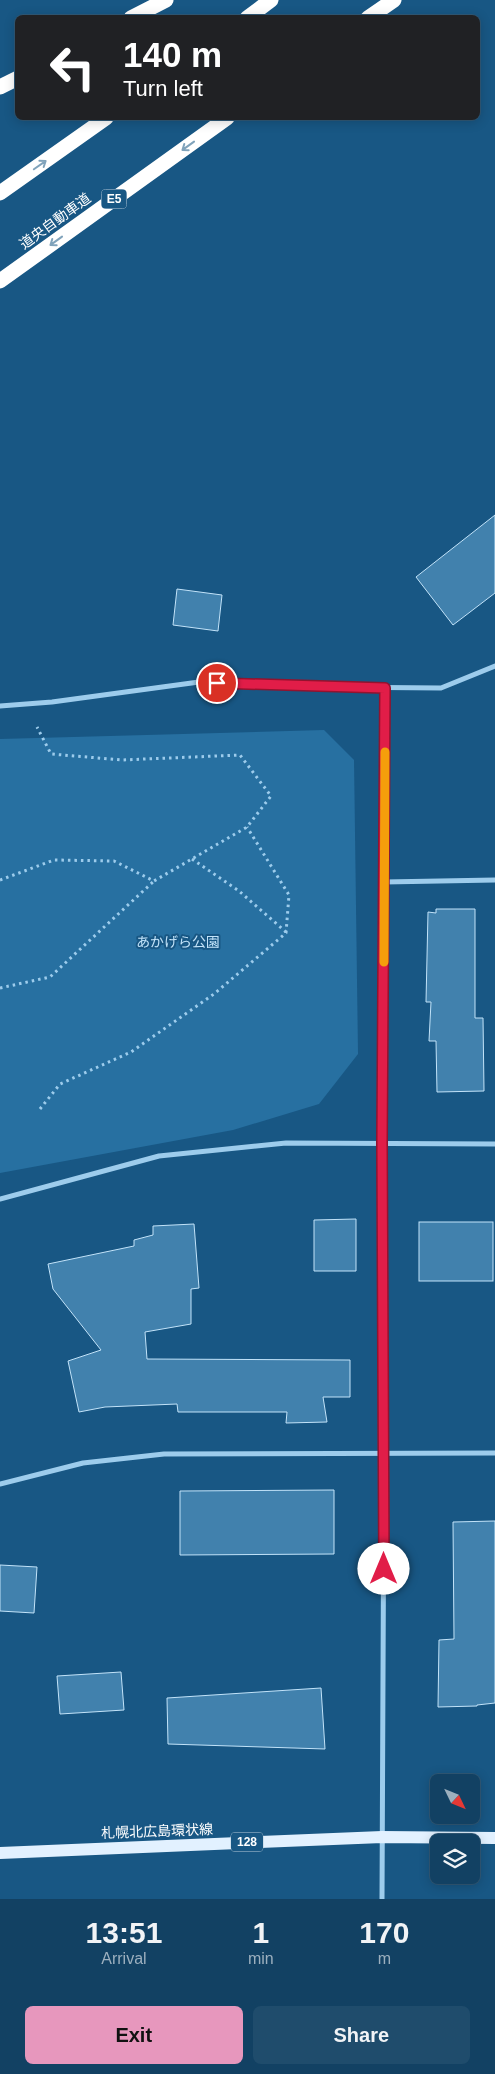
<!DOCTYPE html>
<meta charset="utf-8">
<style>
:root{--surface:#124163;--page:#1f4c6c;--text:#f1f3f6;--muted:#9cafbe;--line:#315a78;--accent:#e797bd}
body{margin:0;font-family:Arial,"Noto Sans JP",sans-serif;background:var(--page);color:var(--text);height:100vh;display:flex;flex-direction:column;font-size:19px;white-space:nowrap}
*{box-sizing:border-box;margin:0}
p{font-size:16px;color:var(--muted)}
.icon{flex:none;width:28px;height:28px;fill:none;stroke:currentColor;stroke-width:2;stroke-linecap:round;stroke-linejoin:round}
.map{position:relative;height:1899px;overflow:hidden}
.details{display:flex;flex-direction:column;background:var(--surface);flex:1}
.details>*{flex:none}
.hud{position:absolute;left:15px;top:15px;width:465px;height:105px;border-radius:8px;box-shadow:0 2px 12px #0003,0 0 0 1px var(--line);background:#202124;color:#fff;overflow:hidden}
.needle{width:32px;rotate:133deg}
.fabs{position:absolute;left:430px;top:1774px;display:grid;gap:10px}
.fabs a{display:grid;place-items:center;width:50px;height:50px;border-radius:8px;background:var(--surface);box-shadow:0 2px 12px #0003,0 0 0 1px var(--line);font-size:25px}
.pin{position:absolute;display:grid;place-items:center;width:42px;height:42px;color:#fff;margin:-21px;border:2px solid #fff;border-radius:50%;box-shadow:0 1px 5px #0007}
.me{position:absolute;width:55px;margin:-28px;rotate:0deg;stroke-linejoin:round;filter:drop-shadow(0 0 4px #0008)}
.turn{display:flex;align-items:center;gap:18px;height:105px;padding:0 25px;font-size:22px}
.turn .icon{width:65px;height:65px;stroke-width:2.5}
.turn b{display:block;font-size:35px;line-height:42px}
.eta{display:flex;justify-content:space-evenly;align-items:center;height:85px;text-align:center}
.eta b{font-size:30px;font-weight:700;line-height:35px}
.primary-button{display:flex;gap:10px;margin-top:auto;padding:10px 25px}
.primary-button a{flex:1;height:58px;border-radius:8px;background:var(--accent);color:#111;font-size:20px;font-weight:700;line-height:58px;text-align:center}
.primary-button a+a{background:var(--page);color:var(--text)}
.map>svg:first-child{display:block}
</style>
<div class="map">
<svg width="495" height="1899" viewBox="0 0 495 1899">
<rect width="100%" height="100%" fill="#185784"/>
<polygon fill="#2770a1" points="324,730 354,760 358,1054 319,1104 233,1130 0,1173 0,739"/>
<g fill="#4181ad" stroke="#c2e3f9">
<polygon points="495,515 495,593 453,625 416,577"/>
<polygon points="177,589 222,595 218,631 173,625"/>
<polygon points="436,909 475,909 475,1018 483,1018 484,1091 437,1092 436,1041 429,1041 431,1002 426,1002 428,912 436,913"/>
<polygon points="356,1219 356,1271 314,1271 314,1220"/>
<rect x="419" y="1222" width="74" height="59"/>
<polygon points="194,1224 199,1288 191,1289 191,1324 145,1332 147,1359 350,1360 350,1397 323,1397 327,1422 286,1423 287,1412 178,1412 177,1404 105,1407 79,1412 68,1361 101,1350 53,1289 48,1264 134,1246 134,1240 153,1235 153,1226"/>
<polygon points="334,1490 334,1554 180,1555 180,1491"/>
<polygon points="495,1521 495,1703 477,1705 477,1706 438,1707 439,1640 454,1639 453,1522"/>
<polygon points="0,1565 37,1567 34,1613 0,1611"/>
<polygon points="121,1672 124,1710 60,1714 57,1676"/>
<polygon points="321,1688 325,1749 168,1744 167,1698"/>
</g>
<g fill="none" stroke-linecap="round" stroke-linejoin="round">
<g stroke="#9dccec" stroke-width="3" stroke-dasharray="2.5 4" stroke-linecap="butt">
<polyline points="192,859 239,891 286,932"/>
<polyline points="0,880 54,860 114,861 154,881 247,827 271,796 240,755 122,760 51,754 37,727"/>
<polyline points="0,988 50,977 154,881"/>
<polyline points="40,1109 60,1084 131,1052 214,994 286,933 289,895 247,827"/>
</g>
<g stroke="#9dccec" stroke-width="5">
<polyline points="0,706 52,702 199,682 326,687 441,688 495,666"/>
<polyline points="384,882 495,880"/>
<polyline points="0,1199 159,1156 286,1143 495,1144"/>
<polyline points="0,1484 83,1463 164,1454 495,1453"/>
<polyline points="382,1899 384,1454 382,1143 385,688"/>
</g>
<polyline stroke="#e2f1ff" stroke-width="12" points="0,1853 382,1837 495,1838"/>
<g stroke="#fff" stroke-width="15">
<polyline points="131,18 166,0"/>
<polyline points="247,18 271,0"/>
<polyline points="368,18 394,0"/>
<polyline points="0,87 18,78"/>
<polyline points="0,193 106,118"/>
<polyline points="0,281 227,118"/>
</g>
</g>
<defs><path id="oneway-shaft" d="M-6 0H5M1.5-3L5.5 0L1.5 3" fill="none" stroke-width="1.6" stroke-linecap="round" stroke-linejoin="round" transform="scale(1.25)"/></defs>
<g stroke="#80a3bb">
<use href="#oneway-shaft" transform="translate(188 146) rotate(144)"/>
<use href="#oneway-shaft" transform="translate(40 165) rotate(-35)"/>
<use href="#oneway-shaft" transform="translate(56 241) rotate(144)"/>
</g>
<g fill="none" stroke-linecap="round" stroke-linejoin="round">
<g stroke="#92132f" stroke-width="12">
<polyline id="route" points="217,683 385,688 382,1143 384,1569"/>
</g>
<use href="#route" stroke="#e11d48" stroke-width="9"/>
<polyline stroke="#f59e0b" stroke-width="9" points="384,962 385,752"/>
</g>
<g text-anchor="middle" stroke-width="4" stroke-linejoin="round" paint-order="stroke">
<g fill="#185784" stroke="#bacdda" stroke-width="1">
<rect x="101.5" y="189.5" width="25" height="19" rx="4"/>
<rect x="231" y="1832.5" width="32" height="19" rx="4"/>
</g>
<g font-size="12" font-weight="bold" fill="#fff">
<text x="114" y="203">E5</text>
<text x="247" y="1846">128</text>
</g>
<g font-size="14" fill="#fff" stroke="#185784">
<text transform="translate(55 221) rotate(-36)" y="5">道央自動車道</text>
<text transform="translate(157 1831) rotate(-2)" y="5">札幌北広島環状線</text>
</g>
<g font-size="14" fill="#c2e3f9" stroke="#185784">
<text x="178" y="947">あかげら公園</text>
</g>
</g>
</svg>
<div class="fabs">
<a><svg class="needle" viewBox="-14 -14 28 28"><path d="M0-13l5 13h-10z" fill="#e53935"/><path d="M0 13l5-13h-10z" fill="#9cafbe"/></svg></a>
<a><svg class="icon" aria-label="layers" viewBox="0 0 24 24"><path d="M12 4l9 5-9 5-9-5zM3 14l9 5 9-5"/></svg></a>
</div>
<div class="pin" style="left:217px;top:683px;background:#d93025"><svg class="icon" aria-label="arrive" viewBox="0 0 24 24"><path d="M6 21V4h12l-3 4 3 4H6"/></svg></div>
<svg class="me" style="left:384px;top:1569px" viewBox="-20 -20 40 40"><circle r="19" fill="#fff"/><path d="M0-13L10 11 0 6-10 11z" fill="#e11d48"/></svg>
<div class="hud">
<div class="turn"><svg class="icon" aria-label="left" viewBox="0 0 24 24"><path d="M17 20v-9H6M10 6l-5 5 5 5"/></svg><div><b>140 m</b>Turn left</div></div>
</div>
</div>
<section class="details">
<div class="eta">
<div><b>13:51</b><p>Arrival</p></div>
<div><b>1</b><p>min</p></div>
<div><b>170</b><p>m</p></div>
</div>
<div class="primary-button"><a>Exit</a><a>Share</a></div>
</section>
